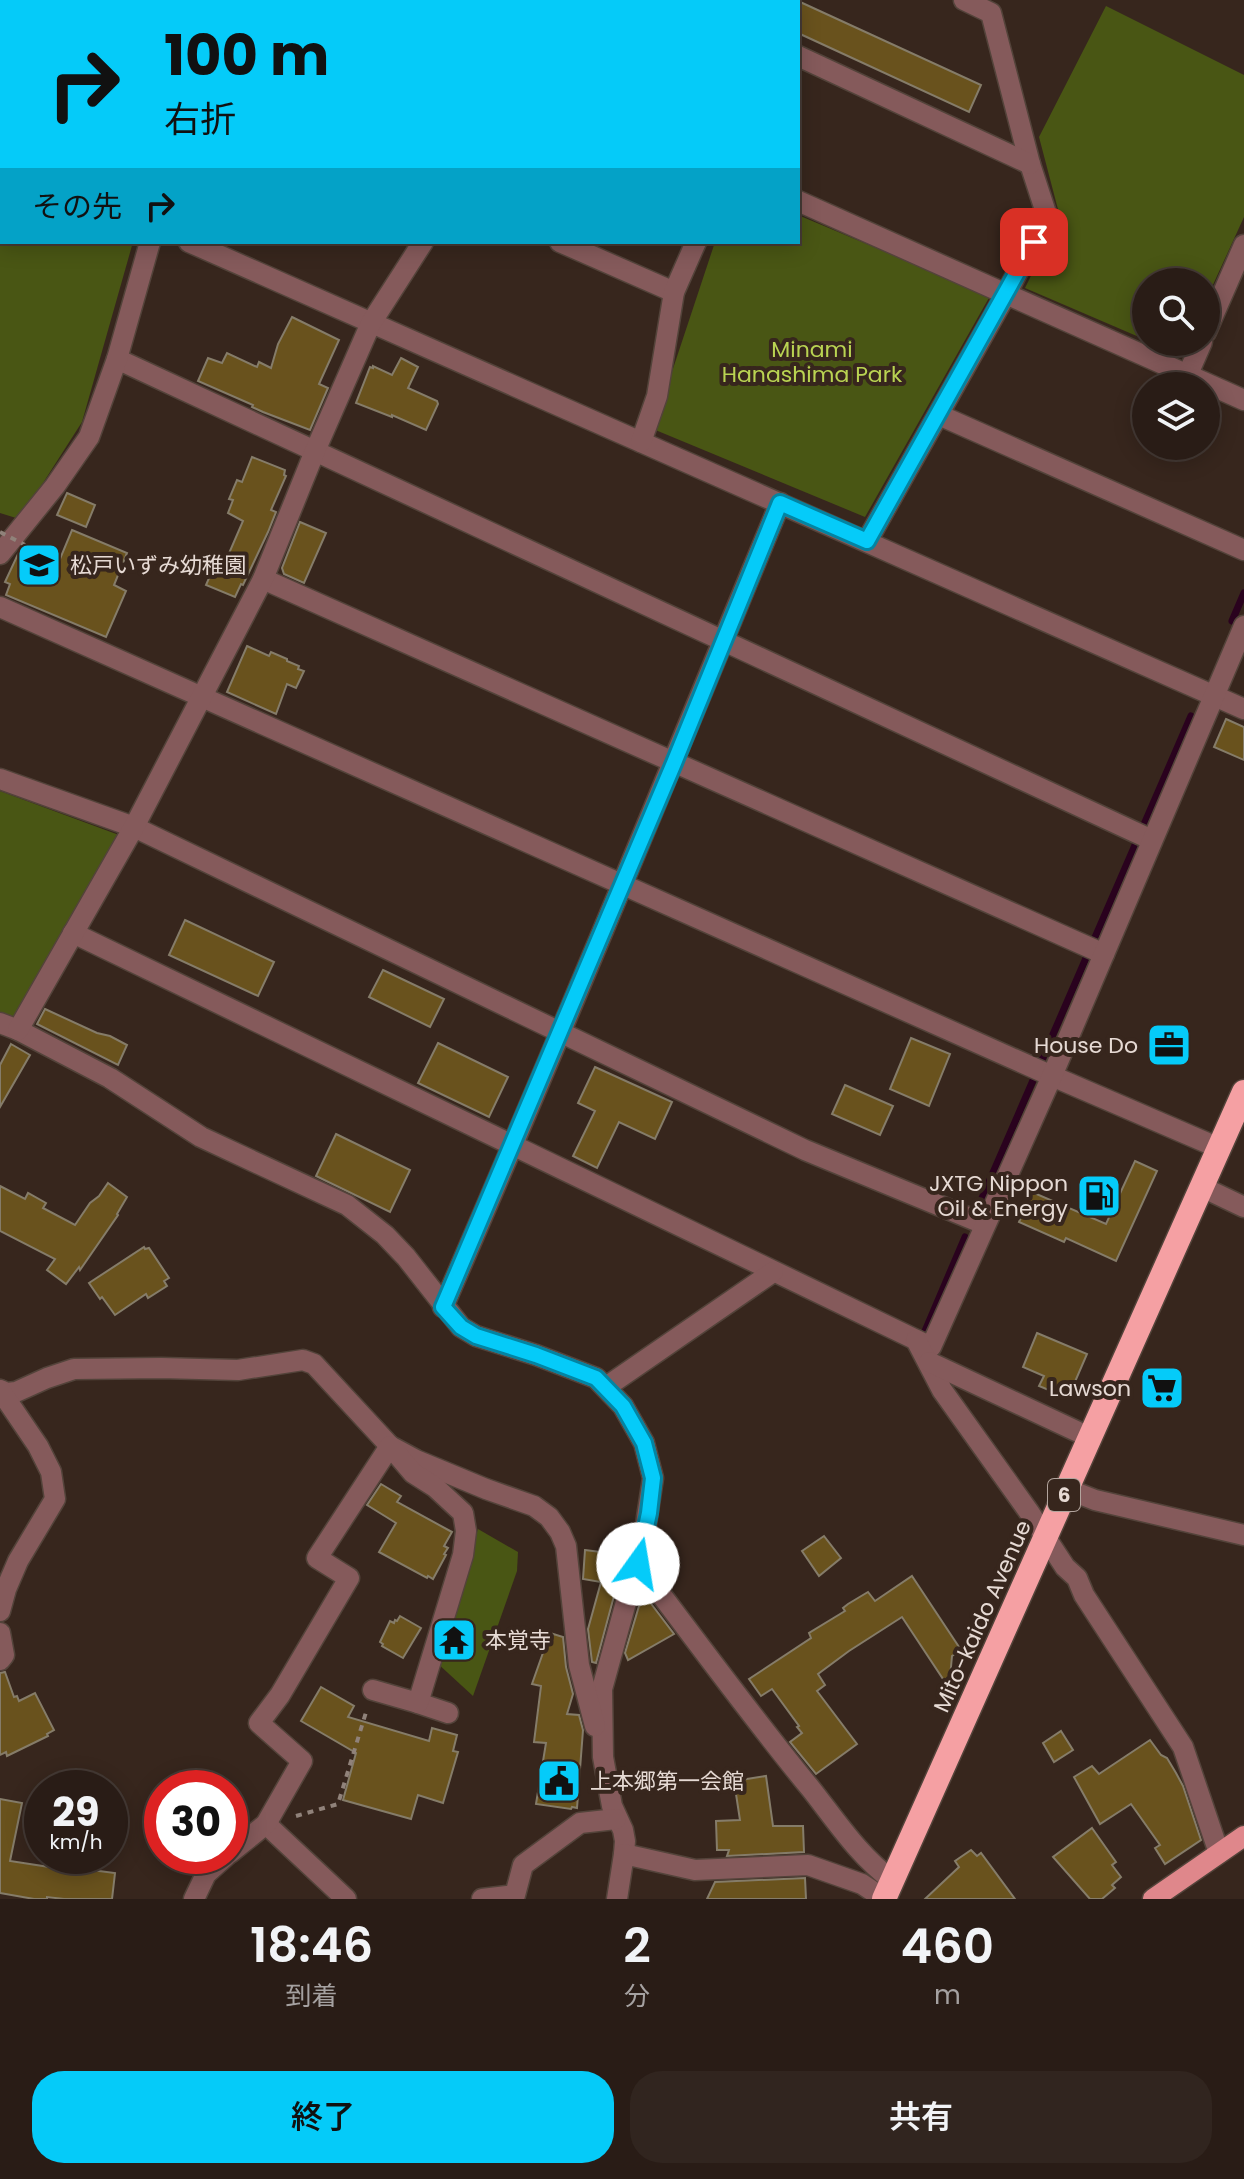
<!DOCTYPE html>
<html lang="ja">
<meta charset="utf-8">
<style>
:root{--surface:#291c16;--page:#31251f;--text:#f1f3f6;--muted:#a5a1a1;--line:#453a35;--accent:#05cbf9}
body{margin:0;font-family:Poppins,"Noto Sans JP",sans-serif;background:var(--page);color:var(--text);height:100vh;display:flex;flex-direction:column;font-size:30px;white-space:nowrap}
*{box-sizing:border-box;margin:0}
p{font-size:26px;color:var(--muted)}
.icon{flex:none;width:44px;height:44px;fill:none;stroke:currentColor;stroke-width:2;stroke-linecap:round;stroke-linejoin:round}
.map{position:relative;height:1899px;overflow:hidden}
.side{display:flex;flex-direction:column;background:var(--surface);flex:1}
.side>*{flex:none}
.hud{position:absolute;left:0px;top:0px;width:800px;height:244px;box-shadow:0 4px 20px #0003,0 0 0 2px var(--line);background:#05cbf9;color:#111;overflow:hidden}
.controls{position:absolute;left:1132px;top:268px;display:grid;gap:16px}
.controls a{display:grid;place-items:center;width:88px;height:88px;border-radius:50%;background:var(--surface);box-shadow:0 4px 20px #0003,0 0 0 2px var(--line);font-size:40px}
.speed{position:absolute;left:24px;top:1770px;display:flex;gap:16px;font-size:40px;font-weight:700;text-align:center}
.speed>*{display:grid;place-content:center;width:104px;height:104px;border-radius:50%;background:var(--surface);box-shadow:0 4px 20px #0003,0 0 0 2px var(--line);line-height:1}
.speed small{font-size:20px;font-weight:400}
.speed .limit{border:12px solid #d22;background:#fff;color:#111}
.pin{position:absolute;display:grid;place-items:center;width:68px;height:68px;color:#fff;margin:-34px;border-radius:16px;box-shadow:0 4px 12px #0006}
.me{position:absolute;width:88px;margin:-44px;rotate:13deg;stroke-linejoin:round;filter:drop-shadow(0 0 6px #0008)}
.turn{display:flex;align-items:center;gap:28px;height:168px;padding:0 32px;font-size:36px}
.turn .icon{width:104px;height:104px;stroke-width:2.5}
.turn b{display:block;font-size:56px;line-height:68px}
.then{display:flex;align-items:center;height:76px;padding:0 32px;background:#0003;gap:16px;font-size:30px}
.eta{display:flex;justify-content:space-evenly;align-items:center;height:136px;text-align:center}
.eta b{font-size:48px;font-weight:600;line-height:56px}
.button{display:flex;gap:16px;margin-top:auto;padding:16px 32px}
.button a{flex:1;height:92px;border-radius:32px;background:var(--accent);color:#111;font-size:32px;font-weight:600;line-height:92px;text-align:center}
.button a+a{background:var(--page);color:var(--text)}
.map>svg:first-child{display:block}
</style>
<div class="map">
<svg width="1244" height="1899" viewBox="0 0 1244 1899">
<rect width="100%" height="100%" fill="#37261d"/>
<g fill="#495614">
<polygon points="1106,6 1244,75 1244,217 1206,300 1206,282 1146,282 1146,340 1025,288 1060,217 1039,137"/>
<polygon points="0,194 2,194 2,242 133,242 82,422 43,483 16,518 0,513"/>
<polygon points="798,215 990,296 865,517 653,429 715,242 798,242"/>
<polygon points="0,791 119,835 16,1017 2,1014 0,1012"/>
<polygon points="478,1529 518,1552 517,1571 473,1696 436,1662"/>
</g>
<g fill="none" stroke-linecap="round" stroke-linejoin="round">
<g stroke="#2a021e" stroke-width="7">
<polyline points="1232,621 1244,593"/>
<polyline points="979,1205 1191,716"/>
<polyline points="922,1338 965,1237"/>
</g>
</g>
<g fill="#69521d" stroke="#857c69" stroke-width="2">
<polygon points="798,1 981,85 969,112 798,33"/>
<polygon points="292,317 339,340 319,384 328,388 310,430 263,412 252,407 253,405 198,381 208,358 222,363 227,353 257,367 259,362 271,368 278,344"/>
<polygon points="401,358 418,367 408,388 437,401 438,404 426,430 392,415 392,417 356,403 370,367 373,368 373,366 392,375"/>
<polygon points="252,457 285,470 284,475 286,476 271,510 276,512 268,532 243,585 241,584 235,597 206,585 219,555 227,558 243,521 228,513 233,500 229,499 237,480 242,482"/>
<polygon points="67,493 95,505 86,527 57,515"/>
<polygon points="300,522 326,533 304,583 284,574 282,568"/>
<polygon points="72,530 127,553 114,585 126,591 106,637 6,595 10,584 5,582 18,554 55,571"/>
<polygon points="247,646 269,656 271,652 287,659 287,661 299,666 298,669 304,671 296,688 287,684 276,714 227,692"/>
<polygon points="1226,719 1244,727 1244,760 1214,747"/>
<polygon points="185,920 274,962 258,996 169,955"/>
<polygon points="383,970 444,999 430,1027 369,997"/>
<polygon points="45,1009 97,1033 110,1036 127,1045 118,1065 37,1024"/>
<polygon points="911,1038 950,1054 929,1106 890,1089"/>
<polygon points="438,1043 508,1077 489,1117 418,1083"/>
<polygon points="11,1044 30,1055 0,1107 0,1065"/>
<polygon points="595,1067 672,1102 655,1139 619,1122 597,1168 573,1156 595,1111 578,1103"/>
<polygon points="845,1085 893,1106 880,1135 832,1114"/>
<polygon points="336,1134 410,1170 390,1212 316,1176"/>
<polygon points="1135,1161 1157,1171 1116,1261 1066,1238 1064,1242 1019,1222 1032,1192 1106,1224"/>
<polygon points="108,1183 127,1197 117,1214 118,1215 80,1270 79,1267 66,1284 47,1270 55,1259 0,1231 0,1186 25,1199 28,1193 46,1203 43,1208 75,1225 90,1203 99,1196"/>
<polygon points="144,1247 145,1249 149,1248 169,1278 164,1281 167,1286 148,1298 146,1294 115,1315 102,1297 100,1299 89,1283"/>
<polygon points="1037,1333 1087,1354 1068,1398 1039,1386 1044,1376 1023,1367"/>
<polygon points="381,1484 401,1496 397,1502 452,1532 444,1546 448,1548 444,1554 446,1555 433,1579 428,1576 427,1578 379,1552 396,1523 367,1505"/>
<polygon points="824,1536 841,1558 819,1576 802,1551"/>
<polygon points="585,1550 625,1555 596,1663 592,1662 588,1629 601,1582 583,1579"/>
<polygon points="912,1576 961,1650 952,1656 949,1688 902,1617 849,1651 818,1674 825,1685 817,1691 857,1744 816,1774 790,1742 802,1733 797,1727 799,1726 772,1689 761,1696 749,1679 811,1638 809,1633 845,1611 843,1608 848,1604 868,1592 875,1601"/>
<polygon points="649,1601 674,1634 628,1660 625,1653 639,1606"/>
<polygon points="400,1616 421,1628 403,1658 382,1646 383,1644 380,1642 390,1621 394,1623 395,1620 397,1621"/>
<polygon points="550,1633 563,1637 566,1667 573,1694 567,1714 579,1715 583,1730 577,1808 572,1807 571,1809 536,1804 546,1743 534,1742 541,1686 532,1684"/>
<polygon points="5,1672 14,1697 17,1696 19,1701 35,1693 54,1730 47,1734 48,1736 7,1756 6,1752 0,1755 0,1673"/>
<polygon points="321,1687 354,1706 348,1717 429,1741 432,1728 457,1735 453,1751 458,1752 443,1803 418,1795 411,1819 343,1800 356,1753 301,1721"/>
<polygon points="1061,1731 1073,1750 1054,1762 1043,1743"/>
<polygon points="1150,1740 1161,1755 1167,1758 1176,1773 1183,1786 1201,1840 1165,1864 1155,1848 1160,1845 1131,1804 1100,1824 1074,1777 1092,1766 1099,1774"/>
<polygon points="766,1776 773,1826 803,1826 804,1852 727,1856 729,1850 717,1850 716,1821 740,1820 734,1781"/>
<polygon points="0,1799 22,1803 10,1861 56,1868 57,1862 84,1866 84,1869 115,1873 112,1899 64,1899 47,1897 47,1899 34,1899 0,1893"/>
<polygon points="1092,1828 1116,1862 1112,1865 1121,1877 1112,1885 1115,1888 1102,1899 1090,1899 1053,1857"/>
<polygon points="971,1850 977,1856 981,1853 1015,1899 925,1899 959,1867 955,1861"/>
<polygon points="805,1878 806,1899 707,1899 715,1882"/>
</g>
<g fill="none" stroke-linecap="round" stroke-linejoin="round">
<g stroke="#53433a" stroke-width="23">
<g id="minor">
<polyline points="351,0 355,2"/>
<polyline points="676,0 681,2"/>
<polyline points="964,0 991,13 1030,164 1047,216 1006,294 1244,400"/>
<polyline points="49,2 50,0"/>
<polyline points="573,2 575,0"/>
<polyline points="0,8 2,8"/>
<polyline points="798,56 1030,164"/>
<polyline points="0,93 2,89"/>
<polyline points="0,177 2,177"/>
<polyline points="798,201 1006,294 867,541"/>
<polyline points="189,242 1244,709"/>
<polyline points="560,242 674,292"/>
<polyline points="1206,332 1244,245"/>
<polyline points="117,359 1152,840"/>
<polyline points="1188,374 1202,342"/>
<polyline points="939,415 1244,550"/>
<polyline points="641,442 657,396 674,292 696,242"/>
<polyline points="0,554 55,486 89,437 117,359 150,242"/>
<polyline points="263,579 1104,954"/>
<polyline points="0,607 1052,1076 1219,1148"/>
<polyline points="0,779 134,827 805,1150 984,1224"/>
<polyline points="73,933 931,1347 1052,1076 1244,626"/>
<polyline points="0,1023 18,1030 110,1078 201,1137 347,1205 385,1235 406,1257 461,1327 476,1336 536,1355 596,1378 623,1406 644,1443 653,1478 644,1537 602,1689 603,1757 612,1806 623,1830 625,1841 624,1854"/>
<polyline points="18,1030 134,827 263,579 315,451 371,323 423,242"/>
<polyline points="1202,1187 1244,1207"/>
<path d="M443,1307C559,1040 669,772 780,503"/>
<polyline points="916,1340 942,1390 1029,1512 1065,1567 1077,1578 1084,1595 1183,1747 1219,1853"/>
<polyline points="929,1362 1089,1437"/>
<polyline points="606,1387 773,1272"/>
<polyline points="0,1390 7,1393 16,1392 47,1378 74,1369 161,1368 238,1370 303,1360 314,1364 390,1446 416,1460 486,1489 534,1506 549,1517 560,1532 566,1546 579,1665 595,1726"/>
<polyline points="1067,1489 1095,1500 1244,1535"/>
<path d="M638,1564C695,1639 751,1716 811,1789C837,1822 858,1855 893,1881"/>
<polyline points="0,1611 6,1589 18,1561 55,1499 51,1472 38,1446 0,1390"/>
<polyline points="0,1633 4,1655 0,1660"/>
<polyline points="418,1703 448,1713"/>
<polyline points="266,1824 346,1899"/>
<polyline points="230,1853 266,1824 302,1761 259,1723 280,1695 349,1578 317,1558 390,1446 413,1473 435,1487 463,1513 466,1531 463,1555 418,1703 373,1690"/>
<polyline points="194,1899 206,1874 226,1856"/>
<polyline points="482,1899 515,1895 523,1865 580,1823 616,1819"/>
<polyline points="617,1899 624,1854 695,1870 808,1865 862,1884 874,1892 880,1899"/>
</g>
</g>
<g stroke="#53433a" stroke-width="23">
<polyline id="major" points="1153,1899 1244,1836"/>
</g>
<g stroke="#53433a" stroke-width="27">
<polyline id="highway" points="884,1899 1244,1092"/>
</g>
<g stroke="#90827a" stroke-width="4" stroke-dasharray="6 6" stroke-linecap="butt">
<polyline points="28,552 41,558 42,555"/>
<polyline points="296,1816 338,1804 367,1709"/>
</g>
<use href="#minor" stroke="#855a5b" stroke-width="20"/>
<use href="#major" stroke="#df878b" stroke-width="20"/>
<use href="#highway" stroke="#f5a0a3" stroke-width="24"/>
<polyline stroke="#90827a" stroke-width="4" stroke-dasharray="6 6" stroke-linecap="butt" points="0,532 25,545"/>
</g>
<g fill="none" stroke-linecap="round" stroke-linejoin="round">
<g stroke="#0384a2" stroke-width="20">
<polyline id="route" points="638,1564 649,1513 653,1478 644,1443 623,1406 596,1378 536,1355 476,1336 461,1327 443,1307 674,763 780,503 867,541 1034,242"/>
</g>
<use href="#route" stroke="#05cbf9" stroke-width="14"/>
</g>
<defs>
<g id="school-square" transform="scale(2.3)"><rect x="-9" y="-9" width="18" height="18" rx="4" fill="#05cbf9" stroke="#37261d"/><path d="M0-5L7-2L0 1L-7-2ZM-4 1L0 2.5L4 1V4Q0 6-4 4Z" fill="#111"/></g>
<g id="office-square" transform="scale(2.3)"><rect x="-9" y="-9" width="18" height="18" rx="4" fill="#05cbf9" stroke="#37261d"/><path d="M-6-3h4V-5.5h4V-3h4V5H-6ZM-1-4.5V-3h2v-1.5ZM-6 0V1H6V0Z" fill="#111"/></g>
<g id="fuel-square" transform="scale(2.3)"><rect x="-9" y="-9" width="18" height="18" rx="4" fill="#05cbf9" stroke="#37261d"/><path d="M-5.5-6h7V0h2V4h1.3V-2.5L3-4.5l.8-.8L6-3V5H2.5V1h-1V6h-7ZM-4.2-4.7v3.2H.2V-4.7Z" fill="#111"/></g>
<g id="supermarket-square" transform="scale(2.3)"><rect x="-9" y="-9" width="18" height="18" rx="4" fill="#05cbf9" stroke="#37261d"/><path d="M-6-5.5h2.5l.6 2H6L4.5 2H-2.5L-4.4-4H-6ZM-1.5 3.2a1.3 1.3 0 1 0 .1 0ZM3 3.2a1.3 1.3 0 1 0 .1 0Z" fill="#111"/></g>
<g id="temple-square" transform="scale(2.3)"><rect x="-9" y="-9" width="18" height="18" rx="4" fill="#05cbf9" stroke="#37261d"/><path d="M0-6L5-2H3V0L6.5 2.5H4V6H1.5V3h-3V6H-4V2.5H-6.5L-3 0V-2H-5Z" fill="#111"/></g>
<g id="civic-square" transform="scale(2.3)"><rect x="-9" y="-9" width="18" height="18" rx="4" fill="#05cbf9" stroke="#37261d"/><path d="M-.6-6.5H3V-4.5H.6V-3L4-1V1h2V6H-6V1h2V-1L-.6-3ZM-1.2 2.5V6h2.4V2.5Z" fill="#111"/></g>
</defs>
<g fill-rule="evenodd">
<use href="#school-square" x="39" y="565"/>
<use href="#office-square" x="1169" y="1045"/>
<use href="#fuel-square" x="1099" y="1196"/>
<use href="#supermarket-square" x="1162" y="1388"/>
<use href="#temple-square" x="454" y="1640"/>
<use href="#civic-square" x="559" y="1781"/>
</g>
<g text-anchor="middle" stroke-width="8" stroke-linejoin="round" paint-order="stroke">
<rect fill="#37261d" stroke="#b2a49d" stroke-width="2" x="1048" y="1479" width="32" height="32" rx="6"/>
<g font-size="20" font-weight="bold" fill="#e6dad4">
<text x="1064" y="1502">6</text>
</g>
<g font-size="22" fill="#b9d352" stroke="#37261d">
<text x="812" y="357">Minami<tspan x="812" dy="25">Hanashima Park</tspan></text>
</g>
<g font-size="22" fill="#e6dad4" stroke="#37261d" text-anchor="start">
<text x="70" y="573">松戸いずみ幼稚園</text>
<text x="1138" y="1053" text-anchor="end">House Do</text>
<text x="1068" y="1191" text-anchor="end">JXTG Nippon<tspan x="1068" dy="25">Oil &amp; Energy</tspan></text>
<text x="1131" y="1396" text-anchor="end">Lawson</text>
<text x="485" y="1648">本覚寺</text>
<text x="590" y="1789">上本郷第一会館</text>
</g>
<g font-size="22" fill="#e6dad4" stroke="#37261d">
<text transform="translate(982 1616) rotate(-66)" y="8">Mito-kaido Avenue</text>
</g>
</g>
</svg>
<div class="controls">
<a><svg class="icon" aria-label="search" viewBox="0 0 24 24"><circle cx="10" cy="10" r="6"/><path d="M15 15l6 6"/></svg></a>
<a><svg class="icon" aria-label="layers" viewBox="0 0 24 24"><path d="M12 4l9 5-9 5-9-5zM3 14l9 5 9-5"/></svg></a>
</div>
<div class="speed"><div>29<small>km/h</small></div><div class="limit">30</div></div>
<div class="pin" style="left:1034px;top:242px;background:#d93025"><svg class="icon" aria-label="arrive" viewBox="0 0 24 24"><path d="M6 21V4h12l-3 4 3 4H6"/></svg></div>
<svg class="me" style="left:638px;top:1564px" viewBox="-20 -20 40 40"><circle r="19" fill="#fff"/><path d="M0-13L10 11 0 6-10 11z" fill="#05cbf9"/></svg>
<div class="hud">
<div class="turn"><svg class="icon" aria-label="right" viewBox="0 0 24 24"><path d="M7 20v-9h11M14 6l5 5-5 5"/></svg><div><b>100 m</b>右折</div></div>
<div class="then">その先<svg class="icon" aria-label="right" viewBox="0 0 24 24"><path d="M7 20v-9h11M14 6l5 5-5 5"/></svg></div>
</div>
</div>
<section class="side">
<div class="eta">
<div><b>18:46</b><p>到着</p></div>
<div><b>2</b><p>分</p></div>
<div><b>460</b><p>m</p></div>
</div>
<div class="button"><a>終了</a><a>共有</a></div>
</section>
